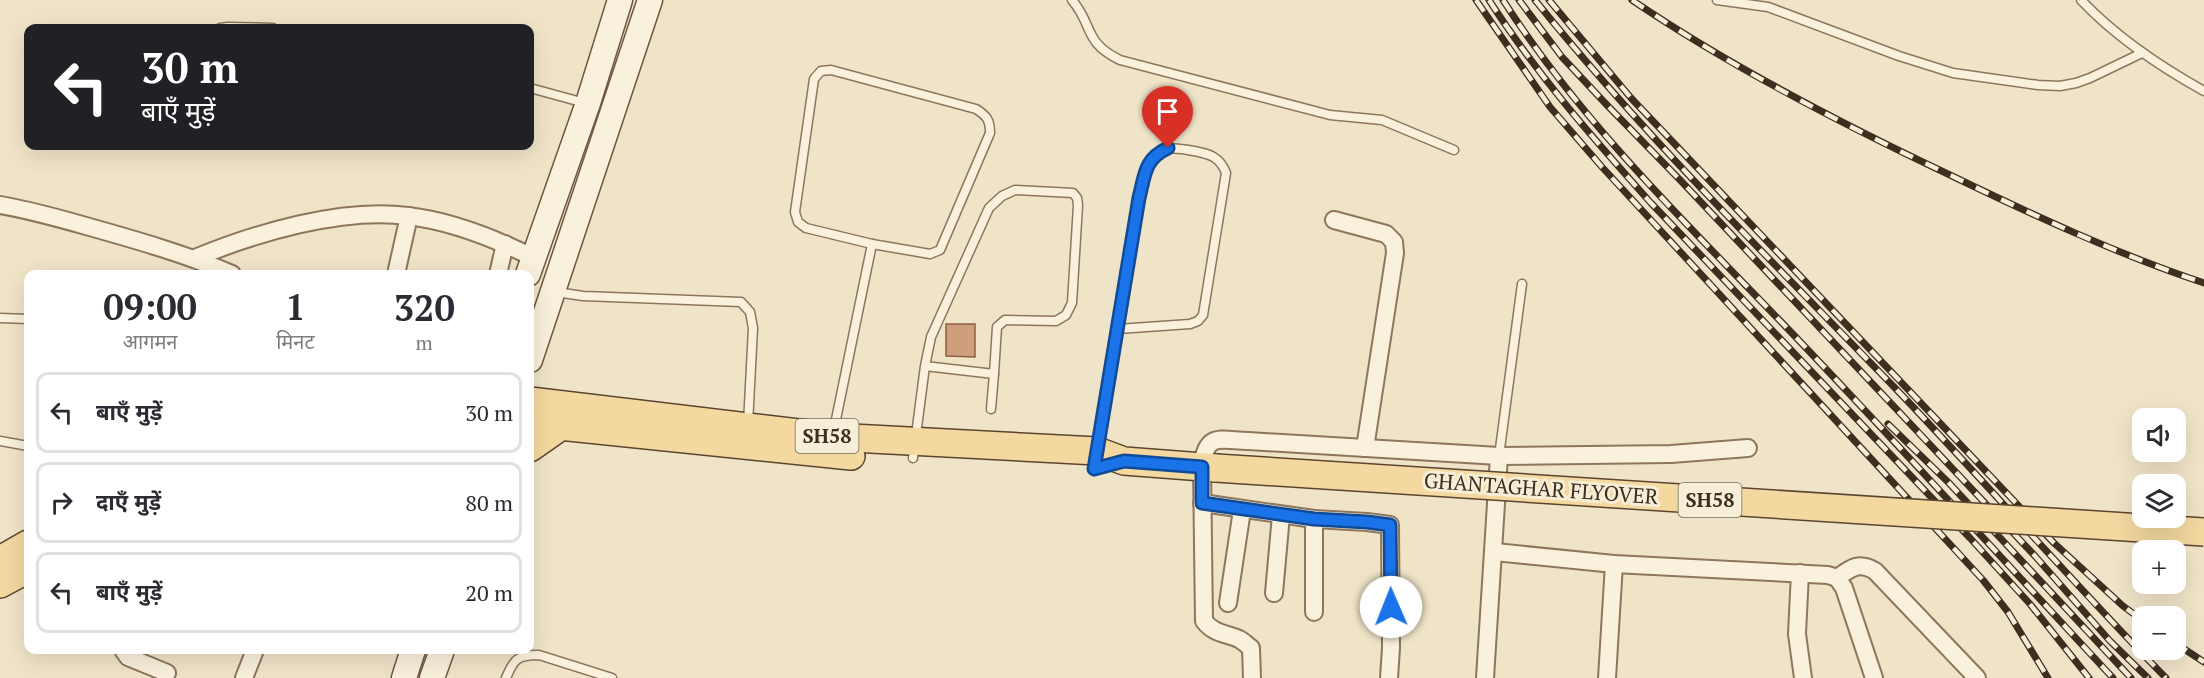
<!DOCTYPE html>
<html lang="hi">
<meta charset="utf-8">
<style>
:root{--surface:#fff;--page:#f7f7f7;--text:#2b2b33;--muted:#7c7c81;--line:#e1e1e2}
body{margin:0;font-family:"PT Serif","Noto Sans Devanagari",serif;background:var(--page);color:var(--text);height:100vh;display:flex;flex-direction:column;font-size:22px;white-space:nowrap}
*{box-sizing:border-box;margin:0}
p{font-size:20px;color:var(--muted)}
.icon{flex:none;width:33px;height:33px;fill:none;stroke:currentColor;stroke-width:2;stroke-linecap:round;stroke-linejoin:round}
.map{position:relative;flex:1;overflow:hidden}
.panel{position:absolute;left:24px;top:270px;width:510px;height:384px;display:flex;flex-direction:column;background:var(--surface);border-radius:12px;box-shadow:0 6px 24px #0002}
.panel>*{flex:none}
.guide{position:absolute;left:24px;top:24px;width:510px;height:126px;border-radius:12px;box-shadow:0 6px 24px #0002;background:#202124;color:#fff;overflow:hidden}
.buttons{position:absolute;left:2132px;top:408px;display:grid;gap:12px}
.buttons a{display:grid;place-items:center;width:54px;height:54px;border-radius:12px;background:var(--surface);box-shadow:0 6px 24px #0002;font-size:30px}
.pin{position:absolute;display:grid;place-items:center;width:51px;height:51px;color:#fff;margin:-62px -26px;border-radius:50% 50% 50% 0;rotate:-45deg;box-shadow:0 0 6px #0007}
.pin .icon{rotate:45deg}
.me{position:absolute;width:66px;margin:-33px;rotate:359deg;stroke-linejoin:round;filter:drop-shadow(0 0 4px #0008)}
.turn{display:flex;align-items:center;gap:21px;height:126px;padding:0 18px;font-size:27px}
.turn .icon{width:78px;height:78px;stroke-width:2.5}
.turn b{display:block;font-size:42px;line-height:51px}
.eta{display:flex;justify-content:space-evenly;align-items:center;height:102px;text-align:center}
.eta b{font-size:36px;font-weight:800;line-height:42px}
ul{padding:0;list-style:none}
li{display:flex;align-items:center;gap:18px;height:81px;margin:0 12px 9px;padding:0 6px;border:3px solid var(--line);border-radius:12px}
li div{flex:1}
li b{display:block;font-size:22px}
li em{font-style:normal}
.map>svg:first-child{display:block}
</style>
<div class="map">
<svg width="2204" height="678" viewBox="0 0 2204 678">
<rect width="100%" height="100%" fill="#f0e4c8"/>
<polygon fill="#cf9f7d" stroke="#8d5f41" stroke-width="1.5" points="946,324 975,324 975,357 946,356"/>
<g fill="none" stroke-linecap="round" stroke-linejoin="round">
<g stroke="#8d765c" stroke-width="11">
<g id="service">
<path d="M1072,0C1094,26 1083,42 1120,60L1330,115L1382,120L1454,150"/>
<polyline points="1717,0 1768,7 1899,56 1953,73 2038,85 2060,86 2076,83 2090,78 2142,53"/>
<path d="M2081,0C2116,37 2159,66 2204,91"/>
<polyline points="220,28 228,27 273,28"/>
<path d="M831,70L976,109C987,116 990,120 990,133L940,250L930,254L872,244L806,228L798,222L795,212L814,79L821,71Z"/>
<polyline points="530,88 585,103"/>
<polyline points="556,292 583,296 741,302 750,312 753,328 748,424"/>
<polyline points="0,318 28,319"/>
<polyline points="991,409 994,374"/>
<polyline points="833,434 872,244"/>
<polyline points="0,441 28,446"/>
<polyline points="1499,456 1522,284"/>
<polyline points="913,458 925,366 931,337 989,208 1002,196 1015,190 1073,193 1077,198 1078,205 1072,303 1066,315 1056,321 1005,320 997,327 994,374 925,366"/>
<path d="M1094,469C1101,422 1111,375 1118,328C1123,299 1136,175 1152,158C1164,145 1179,148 1194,151C1210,154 1220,157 1226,173L1203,315L1198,321L1190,324L1118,329"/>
<path d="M506,678C514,659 517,655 539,655L612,678"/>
</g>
</g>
<g stroke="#8d765c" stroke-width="20">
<g id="minor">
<path d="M0,205C29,210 58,218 86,226C136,240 185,254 232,274"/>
<polyline points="1334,220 1386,234 1394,242 1395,253 1365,448"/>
<path d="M195,258C256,233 342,207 408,216C450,221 496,239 534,258"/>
<polyline points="396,274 409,216"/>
<polyline points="498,274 505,244"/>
<polyline points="1202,503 1314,519 1367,522 1390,525 1391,648 1389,678"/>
<polyline points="1495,552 1614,564 1828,575 1837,578 1844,588 1874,678"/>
<polyline points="1800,573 1797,634 1803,678"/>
<path d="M1837,578C1851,568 1859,561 1875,571L1977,678"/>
<polyline points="1274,593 1281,515"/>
<polyline points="1228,603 1242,510"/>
<polyline points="1314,612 1314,519"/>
<polyline points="123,650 128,657 167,673"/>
<polyline points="244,678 255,650"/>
<path d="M1252,678L1251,648C1247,645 1243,641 1239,639C1225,633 1214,634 1204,621L1202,467C1206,432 1219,440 1248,441L1499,456L1671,454L1748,448"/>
<polyline points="1485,678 1499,456"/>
<polyline points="1607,678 1614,564"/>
</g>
</g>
<g stroke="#6f573f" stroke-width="27">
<g id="secondary">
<polyline points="528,274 588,103 620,0"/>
<polyline points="530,360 650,0"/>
<polyline points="404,678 413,650"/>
<polyline points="432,678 442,650"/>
</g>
</g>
<g stroke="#5b4430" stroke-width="30">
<g id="primary">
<polyline points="530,401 833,437 1097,451 1124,461 1216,468"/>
<polyline points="530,423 851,456"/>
<polyline points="530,448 560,427"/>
<polyline points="0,560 28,544"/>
<polyline points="0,584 28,569"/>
</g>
</g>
<use href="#service" stroke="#faf1dc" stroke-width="8"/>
<use href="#minor" stroke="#faf1dc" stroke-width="16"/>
<use href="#secondary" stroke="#faf1dc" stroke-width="24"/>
<use href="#primary" stroke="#f3d9a0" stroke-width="27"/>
<g stroke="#3d2e20" stroke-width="7">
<g id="rail">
<polyline points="1476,0 1550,107 1602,167 1983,580 2008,612 2048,678"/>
<path d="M1489,0C1538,76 1592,137 1651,203L1970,538L2030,604L2089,678"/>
<path d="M1503,0C1582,123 1687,224 1788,329C1898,444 2005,562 2113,678"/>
<polyline points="1519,0 1562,57 1605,103 1682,182 2035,556 2110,641 2148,678"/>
<path d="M1535,0C1646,138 1773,262 1896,389C1987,484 2074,584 2166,678"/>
<polyline points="1549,0 1631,98 2054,543 2123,606 2142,620"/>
<path d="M1632,0C1731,67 1842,124 1950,175C2033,215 2117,254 2204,283"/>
<polyline points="1888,424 1948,482 2131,678"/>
<polyline points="2175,643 2204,662"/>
</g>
</g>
<use href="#rail" stroke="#f7eed8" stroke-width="4.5" stroke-dasharray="14" stroke-linecap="butt"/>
<g stroke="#5b4430" stroke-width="30" stroke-linecap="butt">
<polyline id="primary-bridge" points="1216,468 2204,532"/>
</g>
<use href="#primary-bridge" stroke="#f3d9a0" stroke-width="27"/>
</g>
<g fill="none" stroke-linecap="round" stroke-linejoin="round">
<g stroke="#114b97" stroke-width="15">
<path id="route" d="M1168,148C1144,159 1145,175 1139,198L1094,469L1124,461L1202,467V503L1314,519L1367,522L1390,525L1391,607"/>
</g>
<use href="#route" stroke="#1a73e8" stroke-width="10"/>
</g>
<g text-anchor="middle" stroke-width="6" stroke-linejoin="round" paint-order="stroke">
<g fill="#f7eed8" stroke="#756857" stroke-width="1.5">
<rect x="795.5" y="419" width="63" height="34" rx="4.5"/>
<rect x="1678.5" y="483" width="63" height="34" rx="4.5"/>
</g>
<g font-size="20" font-weight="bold" fill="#3d2e20">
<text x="827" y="443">SH58</text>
<text x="1710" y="507">SH58</text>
</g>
<g font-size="21" fill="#3d2e20" stroke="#f7eed8">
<text transform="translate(1541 489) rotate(4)" y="7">GHANTAGHAR FLYOVER</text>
</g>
</g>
</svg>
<div class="buttons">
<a><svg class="icon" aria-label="sound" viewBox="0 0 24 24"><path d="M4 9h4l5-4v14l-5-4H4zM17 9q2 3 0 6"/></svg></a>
<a><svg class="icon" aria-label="layers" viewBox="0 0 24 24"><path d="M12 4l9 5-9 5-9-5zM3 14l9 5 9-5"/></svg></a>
<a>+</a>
<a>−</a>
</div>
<div class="pin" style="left:1168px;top:148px;background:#d93025"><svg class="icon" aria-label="arrive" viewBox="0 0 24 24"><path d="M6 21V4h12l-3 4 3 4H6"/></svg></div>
<svg class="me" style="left:1391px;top:607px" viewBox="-20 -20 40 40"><circle r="19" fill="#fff"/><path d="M0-13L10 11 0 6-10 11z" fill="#1a73e8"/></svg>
<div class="guide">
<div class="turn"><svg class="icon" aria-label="left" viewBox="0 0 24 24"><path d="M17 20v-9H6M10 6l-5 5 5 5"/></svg><div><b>30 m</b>बाएँ मुड़ें</div></div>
</div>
<section class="panel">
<div class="eta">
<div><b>09:00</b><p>आगमन</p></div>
<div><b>1</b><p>मिनट</p></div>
<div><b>320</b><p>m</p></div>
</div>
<ul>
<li><svg class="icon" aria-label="left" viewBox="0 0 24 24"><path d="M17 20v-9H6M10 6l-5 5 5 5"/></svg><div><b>बाएँ मुड़ें</b></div><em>30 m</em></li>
<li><svg class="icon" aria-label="right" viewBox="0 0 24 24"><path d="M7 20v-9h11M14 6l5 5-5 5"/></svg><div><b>दाएँ मुड़ें</b></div><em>80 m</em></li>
<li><svg class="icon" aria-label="left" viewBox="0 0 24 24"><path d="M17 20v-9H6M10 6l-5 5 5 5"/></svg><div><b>बाएँ मुड़ें</b></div><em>20 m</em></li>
</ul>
</section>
</div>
